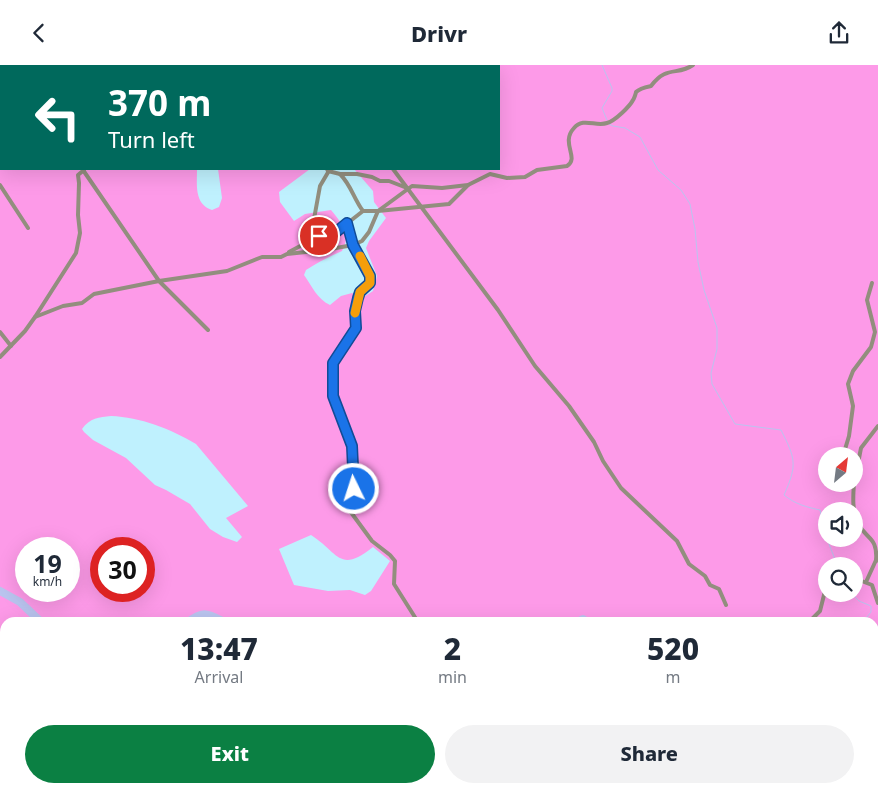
<!DOCTYPE html>
<style>
:root{--surface:#fff;--page:#f2f2f3;--text:#1f2937;--muted:#747a83;--accent:#0b8043}
body{margin:0;font-family:"Noto Sans",sans-serif;background:var(--page);color:var(--text);height:100vh;display:flex;flex-direction:column;font-size:19px;white-space:nowrap}
*{box-sizing:border-box;margin:0}
p{font-size:16px;color:var(--muted)}
.icon{flex:none;width:28px;height:28px;fill:none;stroke:currentColor;stroke-width:2;stroke-linecap:round;stroke-linejoin:round}
.map{position:relative;flex:1;overflow:hidden}
.details{position:absolute;left:0px;top:552px;width:879px;height:176px;display:flex;flex-direction:column;background:var(--surface);border-radius:15px 15px 0 0;box-shadow:0 5px 20px #0002}
.details>*{flex:none}
.guide{position:absolute;left:0px;top:0px;width:500px;height:105px;box-shadow:0 5px 20px #0002;background:#00695c;color:#fff;overflow:hidden}
.needle{width:32px;rotate:28deg}
.buttons{position:absolute;left:818px;top:382px;display:grid;gap:10px}
.buttons a{display:grid;place-items:center;width:45px;height:45px;border-radius:50%;background:var(--surface);box-shadow:0 5px 20px #0002;font-size:25px}
.speed{position:absolute;left:15px;top:472px;display:flex;gap:10px;font-size:25px;font-weight:700;text-align:center}
.speed>*{display:grid;place-content:center;width:65px;height:65px;border-radius:50%;background:var(--surface);box-shadow:0 5px 20px #0002;line-height:1}
.speed small{font-size:12px;font-weight:400}
.speed .limit{border:8px solid #d22;background:#fff;color:#111}
.pin{position:absolute;display:grid;place-items:center;width:42px;height:42px;color:#fff;margin:-21px;border:2px solid #fff;border-radius:50%;box-shadow:0 1px 5px #0007}
.me{position:absolute;width:55px;margin:-28px;rotate:356deg;stroke-linejoin:round;filter:drop-shadow(0 0 4px #0008)}
.turn{display:flex;align-items:center;gap:18px;height:105px;padding:0 25px;font-size:22px}
.turn .icon{width:65px;height:65px;stroke-width:2.5}
.turn b{display:block;font-size:35px;line-height:42px}
.eta{display:flex;justify-content:space-evenly;align-items:center;height:85px;text-align:center}
.eta b{font-size:30px;font-weight:800;line-height:35px}
.primary-button{display:flex;gap:10px;margin-top:auto;padding:10px 25px}
.primary-button a{flex:1;height:58px;border-radius:30px;background:var(--accent);color:#fff;font-size:20px;font-weight:800;line-height:58px;text-align:center}
.primary-button a+a{background:var(--page);color:var(--text)}
header{display:flex;justify-content:space-between;align-items:center;height:65px;padding:0 25px;background:var(--surface);font-size:22px;font-weight:800}
.map>svg:first-child{display:block}
</style>
<header><svg class="icon" aria-label="back" viewBox="0 0 24 24"><path d="M15 5l-7 7 7 7"/></svg>Drivr<svg class="icon" aria-label="share" viewBox="0 0 24 24"><path d="M12 15V3M7 8l5-5 5 5M5 13v7h14v-7"/></svg></header>
<div class="map">
<svg width="878" height="728" viewBox="0 0 878 728">
<rect width="100%" height="100%" fill="#bff1fe"/>
<path fill="#fd9ae8" fill-rule="evenodd" d="M0,0L161,1H1V104H197C197,120 194,139 212,145L219,142L222,133L218,104H310L279,127L280,137L294,156L305,149L331,145C342,159 352,168 342,186C330,191 317,198 306,205L304,210C312,221 317,234 330,240L341,231L352,228L362,233L373,226L377,211L366,183L369,176L386,153L374,137L373,126L354,104H499V1L340,0H878V669L874,668V558H5V724H573L571,728H0ZM111,351C140,352 171,364 196,379L248,441L226,453L242,472L237,477L223,472L210,464L190,439L166,425L155,420L126,393L93,375L84,367L82,364C90,353 99,352 111,351ZM826,391H854V419H826ZM826,446H854V474H826ZM311,470C339,488 339,509 373,482L390,496L371,526L365,530L350,525L328,526L294,520L279,484ZM26,484H69V526H26ZM101,484H144V526H101ZM826,501H854V529H826Z"/>
<g fill="none" stroke-linecap="round" stroke-linejoin="round">
<g stroke="#bac4ef" stroke-width="1">
<polyline points="602,0 612,23 612,26 602,43 607,55"/>
<path d="M609,59L613,61L625,63L640,72L658,105L681,125L690,139L695,164L698,197L704,225L717,263V284L711,308L712,319L735,359L781,365C795,393 798,399 784,430C795,439 806,442 820,445L826,471"/>
<polyline points="827,474 836,497 852,500 851,501"/>
<polyline points="852,529 859,536 871,541 871,547 862,558"/>
<polyline points="874,595 878,595"/>
<polyline points="495,724 500,728"/>
<polyline points="331,728 334,724"/>
</g>
<g stroke="#bac4ef" stroke-width="8">
<polyline points="0,526 20,537 42,558"/>
<path d="M187,558C204,544 208,549 226,558"/>
<polyline points="576,558 583,554 589,558"/>
<polyline points="874,658 878,657"/>
</g>
<g stroke="#928e7e" stroke-width="4">
<polyline points="1,0 2,1"/>
<polyline points="57,0 58,1"/>
<polyline points="188,0 188,1"/>
<polyline points="316,0 317,1"/>
<polyline points="40,1 42,0"/>
<polyline points="160,1 160,0"/>
<polyline points="219,1 220,0"/>
<polyline points="0,30 1,29"/>
<polyline points="327,104 328,106 340,109 357,109 372,112 380,116 389,116 407,123"/>
<polyline points="393,104 498,245 535,301 569,341 594,377 603,396 621,423 677,476 689,499 705,511 710,520 719,524 726,540"/>
<polyline points="83,105 159,216 208,265"/>
<path d="M340,109C351,120 354,134 363,146"/>
<polyline points="0,120 28,163"/>
<polyline points="347,158 353,180 370,211 370,218 360,227 358,233 355,246 356,263 333,298 333,331 352,381 354,424 350,446 372,476 390,490 395,496 394,519 418,557"/>
<polyline points="305,178 312,165 320,121 330,104"/>
<path d="M289,187L319,171L335,168L363,146H378L412,121L442,123L468,120L490,109L507,113L525,112L537,105L567,101C580,93 560,78 574,63C583,52 596,62 607,58C615,56 630,41 633,35C634,34 636,28 636,27C640,23 646,22 651,21C667,0 677,11 693,0"/>
<polyline points="35,252 76,188 80,168 78,150 79,118 78,110 84,105"/>
<polyline points="0,267 11,281"/>
<polyline points="0,292 25,266 35,252 63,241 82,238 94,229 159,216 227,206 262,192 281,192 287,189 325,185 353,180 362,176 369,167 378,146 449,139 468,120"/>
<polyline points="843,391 849,371 853,341 848,319 853,306 871,282 875,267 867,235 872,218"/>
<path d="M854,418C853,432 852,445 858,458C866,475 878,471 876,496"/>
<polyline points="854,419 861,383 878,361"/>
<polyline points="854,516 859,515 872,520 878,538"/>
<polyline points="866,517 877,493"/>
<polyline points="808,558 820,546 826,522"/>
<polyline points="874,693 878,695"/>
</g>
</g>
<g fill="none" stroke-linecap="round" stroke-linejoin="round">
<g stroke="#114b97" stroke-width="12">
<polyline id="route" points="319,171 326,168 335,168 347,158 353,180 370,211 370,218 360,227 358,233 355,246 356,263 333,298 333,331 352,381 354,424"/>
</g>
<use href="#route" stroke="#1a73e8" stroke-width="9"/>
<polyline stroke="#f59e0b" stroke-width="9" points="355,248 360,227 370,218 370,211 360,191"/>
</g>
</svg>
<div class="buttons">
<a><svg class="needle" viewBox="-14 -14 28 28"><path d="M0-13l5 13h-10z" fill="#e53935"/><path d="M0 13l5-13h-10z" fill="#747a83"/></svg></a>
<a><svg class="icon" aria-label="sound" viewBox="0 0 24 24"><path d="M4 9h4l5-4v14l-5-4H4zM17 9q2 3 0 6"/></svg></a>
<a><svg class="icon" aria-label="search" viewBox="0 0 24 24"><circle cx="10" cy="10" r="6"/><path d="M15 15l6 6"/></svg></a>
</div>
<div class="speed"><div>19<small>km/h</small></div><div class="limit">30</div></div>
<div class="pin" style="left:319px;top:171px;background:#d93025"><svg class="icon" aria-label="arrive" viewBox="0 0 24 24"><path d="M6 21V4h12l-3 4 3 4H6"/></svg></div>
<svg class="me" style="left:354px;top:424px" viewBox="-20 -20 40 40"><circle r="17" fill="#1a73e8" stroke="#fff" stroke-width="3"/><path d="M0-11L8 9 0 5-8 9z" fill="#fff"/></svg>
<div class="guide">
<div class="turn"><svg class="icon" aria-label="left" viewBox="0 0 24 24"><path d="M17 20v-9H6M10 6l-5 5 5 5"/></svg><div><b>370 m</b>Turn left</div></div>
</div>
<section class="details">
<div class="eta">
<div><b>13:47</b><p>Arrival</p></div>
<div><b>2</b><p>min</p></div>
<div><b>520</b><p>m</p></div>
</div>
<div class="primary-button"><a>Exit</a><a>Share</a></div>
</section>
</div>
